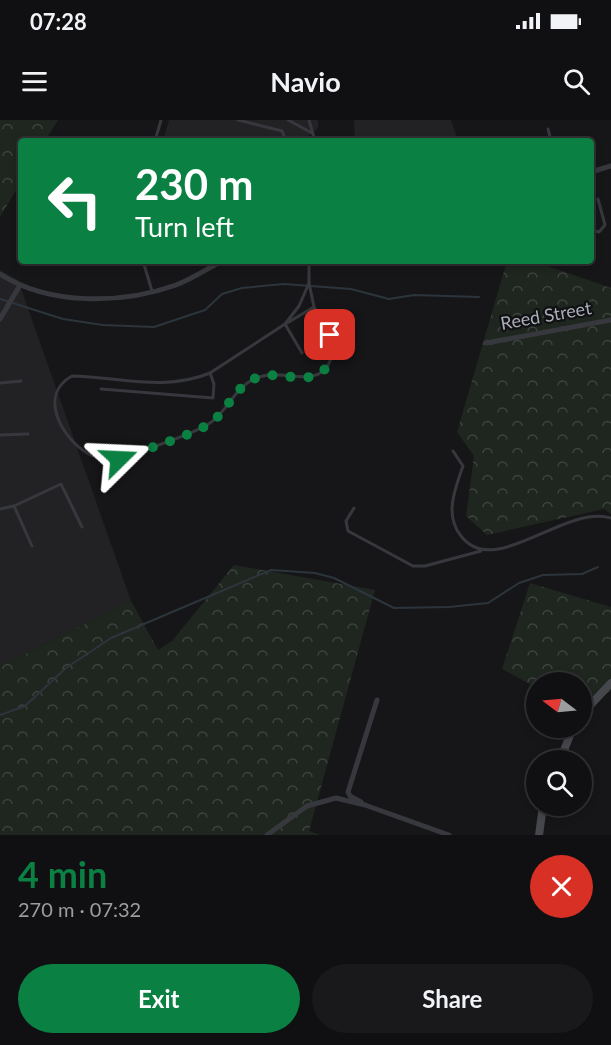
<!DOCTYPE html>
<meta charset="utf-8">
<style>
:root{--surface:#101012;--page:#19191b;--text:#f1f3f6;--muted:#9c9d9f;--line:#303032;--accent:#0b8043}
body{margin:0;font-family:Lato,sans-serif;background:var(--page);color:var(--text);height:100vh;display:flex;flex-direction:column;font-size:22px;white-space:nowrap}
*{box-sizing:border-box;margin:0}
p{font-size:20px;color:var(--muted)}
.icon{flex:none;width:33px;height:33px;fill:none;stroke:currentColor;stroke-width:2;stroke-linecap:round;stroke-linejoin:round}
.map{position:relative;height:715px;overflow:hidden}
.sheet{display:flex;flex-direction:column;background:var(--surface);flex:1}
.sheet>*{flex:none}
.hud{position:absolute;left:18px;top:18px;width:576px;height:126px;border-radius:6px;box-shadow:0 3px 9px #0003,0 0 0 2px var(--line);background:#0b8043;color:#fff;overflow:hidden}
.needle{width:39px;rotate:286deg}
.buttons{position:absolute;left:526px;top:552px;display:grid;gap:12px}
.buttons a{display:grid;place-items:center;width:66px;height:66px;border-radius:50%;background:var(--surface);box-shadow:0 3px 9px #0003,0 0 0 2px var(--line);font-size:30px}
.pin{position:absolute;display:grid;place-items:center;width:51px;height:51px;color:#fff;margin:-26px;border-radius:12px;box-shadow:0 3px 9px #0006}
.me{position:absolute;width:66px;margin:-33px;rotate:69deg;stroke-linejoin:round;filter:drop-shadow(0 0 4px #0008)}
.turn{display:flex;align-items:center;gap:21px;height:126px;padding:0 18px;font-size:27px}
.turn .icon{width:78px;height:78px;stroke-width:2.5}
.turn b{display:block;font-size:42px;line-height:51px}
.round{display:grid;place-items:center;flex:none;width:63px;height:63px;border-radius:32px;background:var(--page)}
.head{display:flex;align-items:center;justify-content:space-between;height:102px;padding:0 18px}
h1{font-size:36px;font-weight:700;line-height:45px;color:var(--accent)}
.primary-button{display:flex;gap:12px;margin-top:auto;padding:12px 18px}
.primary-button a{flex:1;height:69px;border-radius:36px;background:var(--accent);color:#fff;font-size:24px;font-weight:700;line-height:69px;text-align:center}
.primary-button a+a{background:var(--page);color:var(--text)}
.status{display:flex;justify-content:space-between;align-items:center;height:42px;padding:0 30px;background:var(--surface);direction:ltr}
.status svg{height:16px;fill:currentColor}
header{display:flex;justify-content:space-between;align-items:center;height:78px;padding:0 18px;background:var(--surface);font-size:27px;font-weight:700}
.map>svg:first-child{display:block}
</style>
<div class="status"><b>07:28</b><svg viewBox="0 0 49 12"><path d="M0 12V9h3v3zM5 12V6h3v6zM10 12V3h3v9zM15 12V0h3v12zM26 1h20v11H26zM47 4h2v5h-2z"/></svg></div>
<header><svg class="icon" aria-label="menu" viewBox="0 0 24 24"><path d="M4 6h16M4 12h16M4 18h16"/></svg>Navio<svg class="icon" aria-label="search" viewBox="0 0 24 24"><circle cx="10" cy="10" r="6"/><path d="M15 15l6 6"/></svg></header>
<div class="map">
<svg width="611" height="715" viewBox="0 0 611 715">
<defs>
<pattern id="forest-crowns" width="20" height="18" patternUnits="userSpaceOnUse" patternTransform="scale(1.5)"><rect width="20" height="18" fill="#1e261f"/><path d="M2 6a3 3 0 1 1 6 0M12 15a3 3 0 1 1 6 0" fill="none" stroke="#3c433d"/></pattern>
</defs>
<rect width="100%" height="100%" fill="#161618"/>
<g fill="#222225">
<polygon points="169,0 318,0 318,8 302,21 163,21"/>
<polygon points="354,0 451,0 458,21 355,21"/>
<polygon points="0,150 18,160 131,481 0,547"/>
</g>
<g fill="url(#forest-crowns)">
<polygon points="0,0 58,0 45,21 21,21 21,62 0,97"/>
<polygon points="507,141 533,141 611,168 611,394 604,389 487,415 466,396 474,336 457,312"/>
<polygon points="234,445 375,470 309,711 320,715 0,715 0,547 131,481 158,530 172,521"/>
<polygon points="530,463 611,487 611,570 584,592 582,591 582,562 537,562 537,568 502,549"/>
</g>
<g fill="none" stroke-linecap="round" stroke-linejoin="round">
<g stroke="#2c353c" stroke-width="2">
<polyline points="0,179 63,199 103,205 154,207 205,190 222,174 242,168 284,164 351,169 389,179 414,175 479,177"/>
<polyline points="0,595 25,586 66,548 111,518 271,450 315,453 334,458 394,488 449,487 488,483 519,463 543,455 582,454 598,447"/>
</g>
<g stroke="#37383d" stroke-width="3">
<polyline points="238,0 282,11 286,21"/>
<polyline points="288,0 312,13"/>
<polyline points="309,0 315,21"/>
<polyline points="548,9 551,21"/>
<polyline points="155,21 161,0"/>
<polyline points="591,110 599,112 605,105 598,79"/>
<polyline points="143,141 152,171"/>
<polyline points="309,141 309,163"/>
<polyline points="287,203 314,187 309,163 299,186 285,204 302,233"/>
<path d="M210,253C164,272 120,257 72,256C38,275 61,317 87,333C97,339 108,340 119,339C142,330 191,316 210,303C229,290 235,265 259,257C289,247 326,276 334,227L314,187"/>
<polyline points="0,263 21,261"/>
<polyline points="101,269 213,278 214,264 210,253 285,204"/>
<polyline points="0,315 28,314"/>
<path d="M453,331L463,346C455,369 444,395 461,416C495,460 564,384 611,398"/>
<polyline points="14,386 32,426"/>
<polyline points="354,388 346,401 348,411 413,446 425,446 481,431"/>
<polyline points="0,389 14,386 61,364 82,407"/>
</g>
<g stroke="#37383d" stroke-width="5">
<polyline points="591,52 611,46"/>
<path d="M0,154C50,186 123,184 176,165C192,159 207,149 222,141"/>
<polyline points="0,199 20,165"/>
<polyline points="486,223 611,200"/>
<polyline points="361,682 350,676 348,672 377,580"/>
<polyline points="267,715 307,686 336,678 365,685 449,715"/>
</g>
<g stroke="#45474d" stroke-width="8">
<polyline points="582,594 611,563"/>
<polyline points="560,640 573,608"/>
<polyline points="539,715 543,686"/>
</g>
</g>
<g fill="none" stroke-linecap="round" stroke-linejoin="round">
<path stroke="#0b8043" stroke-width="10" stroke-dasharray="0 18" d="M119,339C143,330 190,316 209,304C229,291 234,265 259,257C280,250 307,267 325,249C335,239 334,228 330,215"/>
</g>
<g text-anchor="middle" stroke-width="4.5" stroke-linejoin="round" paint-order="stroke">
<g font-size="18" fill="#a8adb8" stroke="#111113">
<text transform="translate(546 196) rotate(-10)" y="6">Reed Street</text>
</g>
</g>
</svg>
<div class="buttons">
<a><svg class="needle" viewBox="-14 -14 28 28"><path d="M0-13l5 13h-10z" fill="#e53935"/><path d="M0 13l5-13h-10z" fill="#9c9d9f"/></svg></a>
<a><svg class="icon" aria-label="search" viewBox="0 0 24 24"><circle cx="10" cy="10" r="6"/><path d="M15 15l6 6"/></svg></a>
</div>
<div class="pin" style="left:330px;top:215px;background:#d93025"><svg class="icon" aria-label="arrive" viewBox="0 0 24 24"><path d="M6 21V4h12l-3 4 3 4H6"/></svg></div>
<svg class="me" style="left:119px;top:339px" viewBox="-20 -20 40 40"><path d="M0-17L14 15 0 8-14 15z" fill="#0b8043" stroke="#fff" stroke-width="4"/></svg>
<div class="hud">
<div class="turn"><svg class="icon" aria-label="left" viewBox="0 0 24 24"><path d="M17 20v-9H6M10 6l-5 5 5 5"/></svg><div><b>230 m</b>Turn left</div></div>
</div>
</div>
<section class="sheet">
<div class="head"><div><h1>4 min</h1><p>270 m · 07:32</p></div><a class="round" style="background:#d93025;color:#fff"><svg class="icon" aria-label="close" viewBox="0 0 24 24"><path d="M6 6l12 12M18 6L6 18"/></svg></a></div>
<div class="primary-button"><a>Exit</a><a>Share</a></div>
</section>
